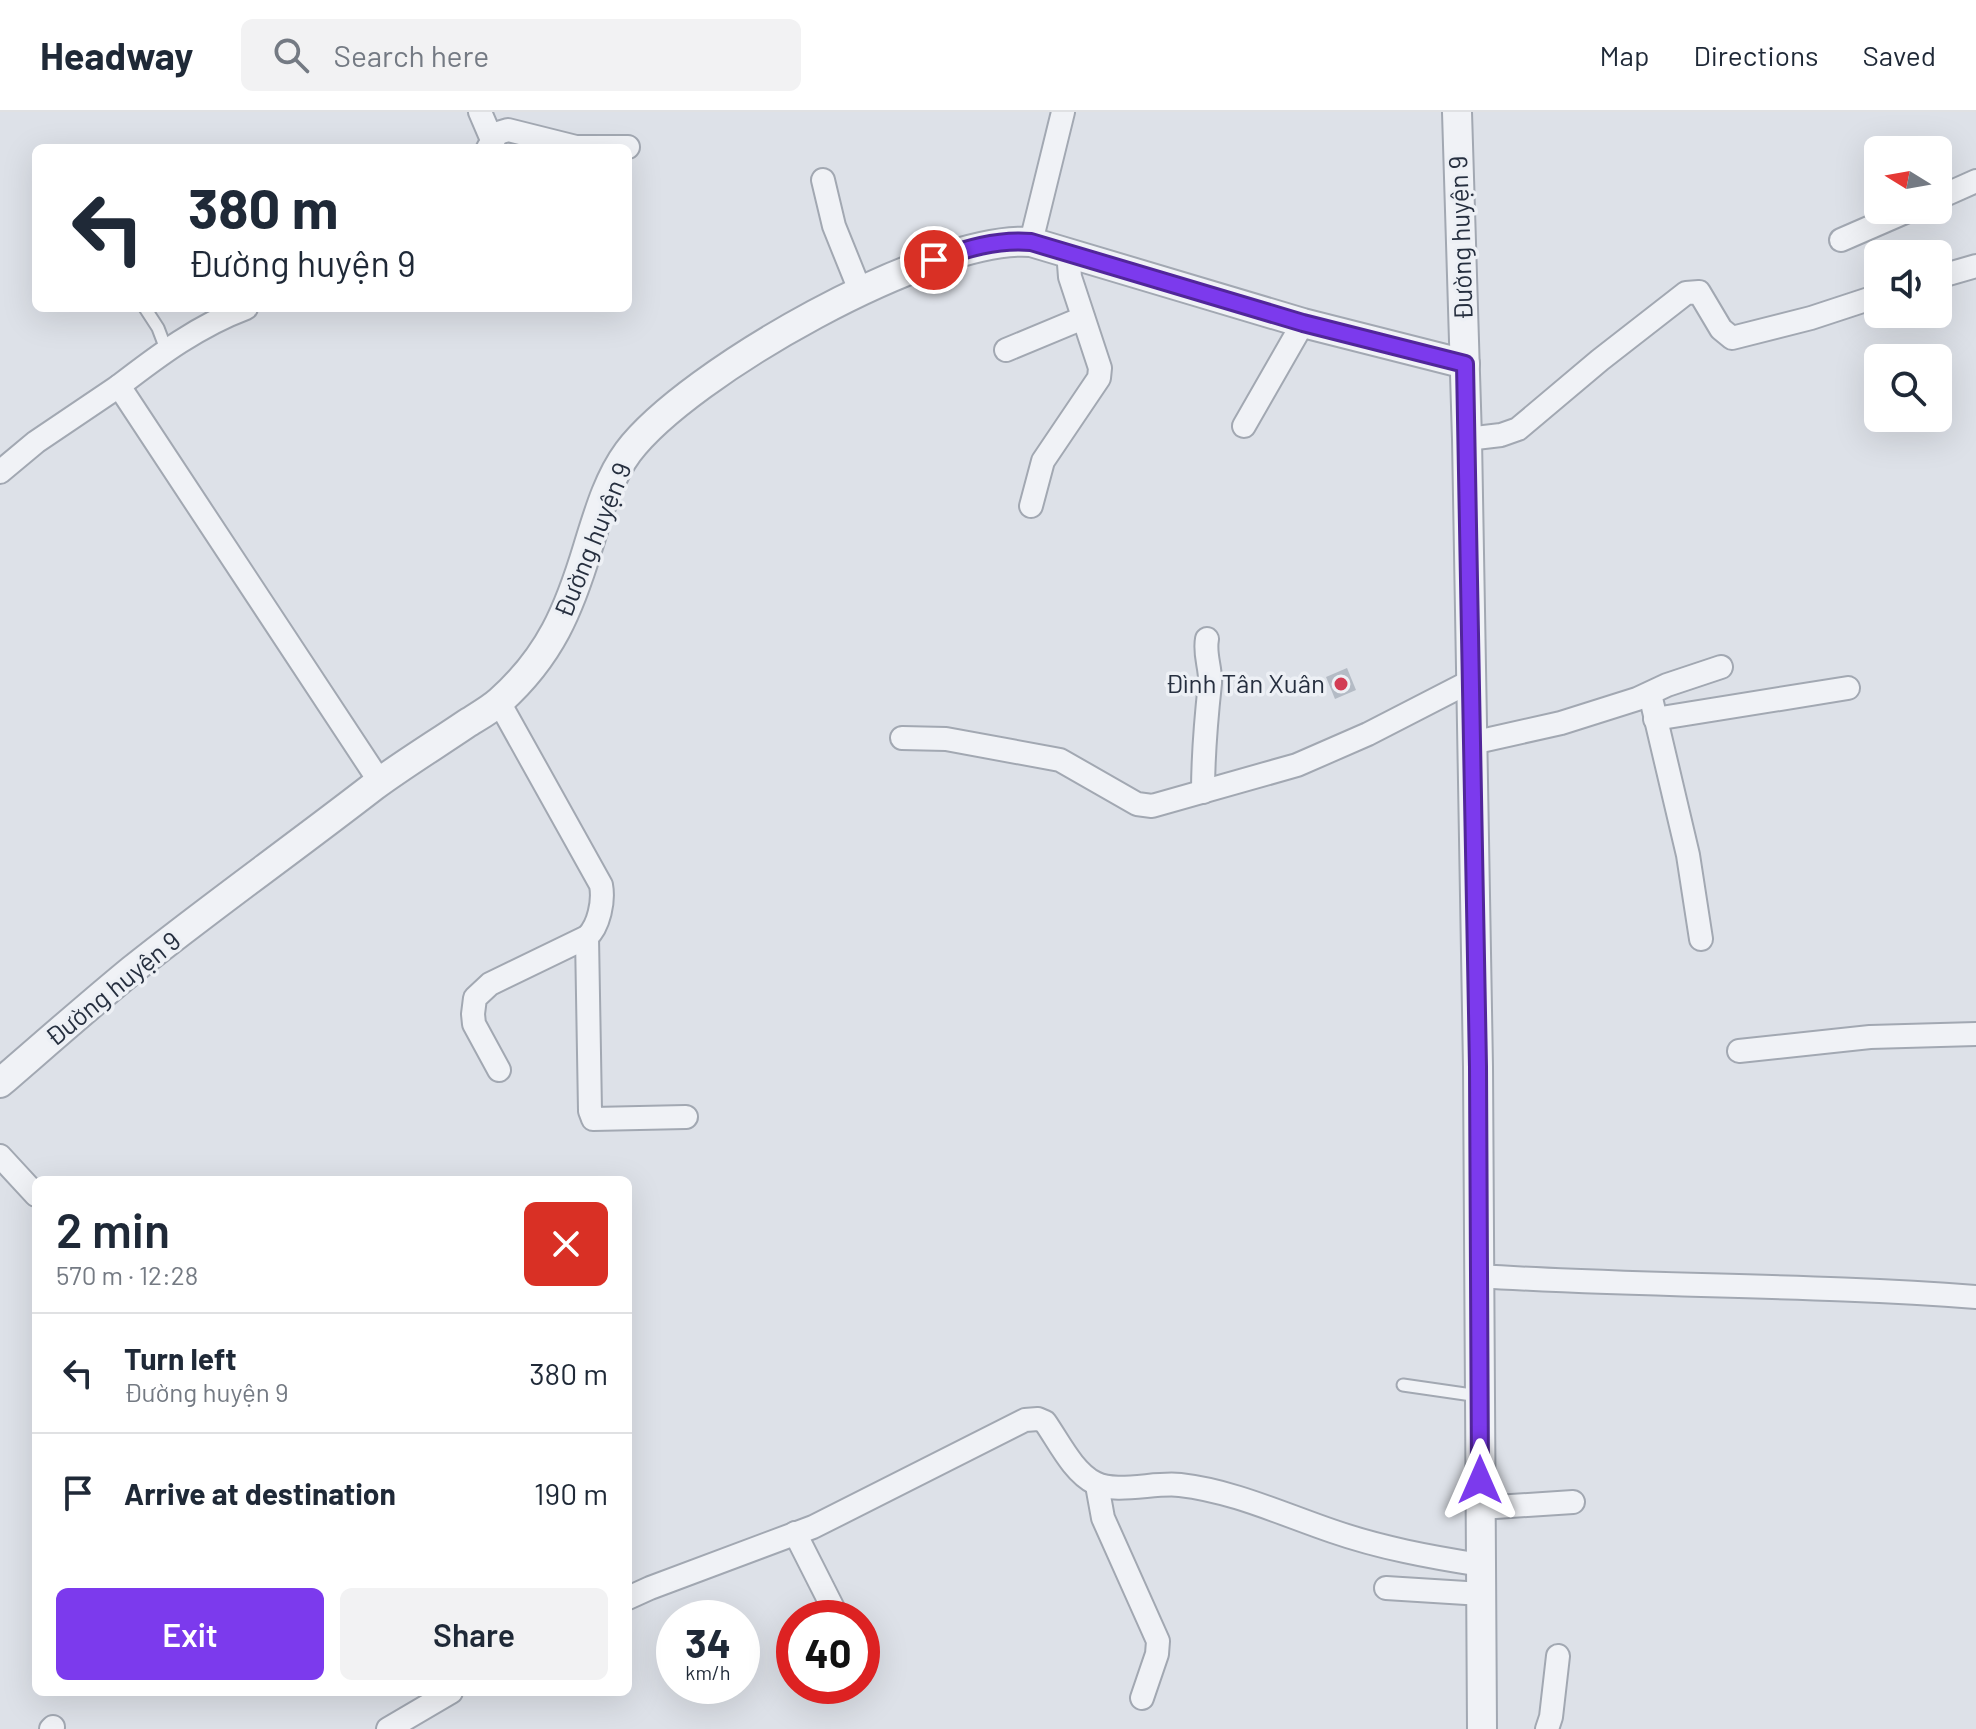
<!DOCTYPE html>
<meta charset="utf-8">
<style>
:root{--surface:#fff;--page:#f2f2f3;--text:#1f2937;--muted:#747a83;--line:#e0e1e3;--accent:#7c3aed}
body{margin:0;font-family:Barlow,sans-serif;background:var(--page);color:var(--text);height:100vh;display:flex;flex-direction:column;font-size:30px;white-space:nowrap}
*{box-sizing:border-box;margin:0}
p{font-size:26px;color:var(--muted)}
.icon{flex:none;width:44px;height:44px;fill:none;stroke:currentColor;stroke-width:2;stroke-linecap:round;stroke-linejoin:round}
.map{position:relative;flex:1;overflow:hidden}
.side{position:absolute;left:32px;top:1064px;width:600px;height:520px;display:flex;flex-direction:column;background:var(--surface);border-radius:12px;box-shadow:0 8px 32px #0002}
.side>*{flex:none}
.guide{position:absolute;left:32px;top:32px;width:600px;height:168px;border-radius:12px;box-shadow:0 8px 32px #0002;background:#fff;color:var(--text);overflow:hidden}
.needle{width:52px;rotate:281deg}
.controls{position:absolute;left:1864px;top:24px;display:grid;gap:16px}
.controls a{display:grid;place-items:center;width:88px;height:88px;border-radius:12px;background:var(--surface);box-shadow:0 8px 32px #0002;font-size:40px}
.speed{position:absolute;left:656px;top:1488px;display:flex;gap:16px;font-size:40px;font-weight:700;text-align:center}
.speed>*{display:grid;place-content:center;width:104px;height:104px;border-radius:50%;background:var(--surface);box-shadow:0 8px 32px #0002;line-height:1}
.speed small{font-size:20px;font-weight:400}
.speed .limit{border:12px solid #d22;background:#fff;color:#111}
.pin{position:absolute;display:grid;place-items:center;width:68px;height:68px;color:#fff;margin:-34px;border:4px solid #fff;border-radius:50%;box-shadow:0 2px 8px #0007}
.me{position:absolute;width:88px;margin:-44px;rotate:0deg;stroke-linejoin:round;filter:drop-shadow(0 0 6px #0008)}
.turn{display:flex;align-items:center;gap:28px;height:168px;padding:0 24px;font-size:36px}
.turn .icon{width:104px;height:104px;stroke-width:2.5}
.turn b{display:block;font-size:56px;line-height:68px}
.round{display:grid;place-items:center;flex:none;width:84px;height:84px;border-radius:12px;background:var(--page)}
.summary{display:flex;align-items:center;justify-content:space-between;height:136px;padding:0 24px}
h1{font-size:48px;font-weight:600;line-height:60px}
.primary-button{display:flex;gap:16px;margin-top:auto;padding:16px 24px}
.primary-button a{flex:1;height:92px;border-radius:12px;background:var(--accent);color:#fff;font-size:32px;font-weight:600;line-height:92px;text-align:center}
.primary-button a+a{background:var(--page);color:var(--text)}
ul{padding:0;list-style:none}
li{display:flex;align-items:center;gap:24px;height:120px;padding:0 24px;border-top:2px solid var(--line)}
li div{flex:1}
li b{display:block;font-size:30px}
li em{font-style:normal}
header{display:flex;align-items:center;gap:48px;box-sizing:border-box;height:112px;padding:0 40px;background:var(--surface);border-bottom:2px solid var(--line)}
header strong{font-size:38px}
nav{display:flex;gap:44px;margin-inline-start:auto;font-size:28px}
.search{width:560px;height:72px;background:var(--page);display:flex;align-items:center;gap:20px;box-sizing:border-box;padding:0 28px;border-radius:12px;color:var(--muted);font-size:30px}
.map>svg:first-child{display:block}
</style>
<header>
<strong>Headway</strong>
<div class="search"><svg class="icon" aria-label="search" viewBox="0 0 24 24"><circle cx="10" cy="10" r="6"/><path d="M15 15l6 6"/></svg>Search here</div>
<nav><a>Map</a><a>Directions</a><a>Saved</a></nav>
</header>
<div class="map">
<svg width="1976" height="1617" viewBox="0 0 1976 1617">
<rect width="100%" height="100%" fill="#dde1e8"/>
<polygon fill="#b4bbc5" points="1347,556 1356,578 1335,587 1326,565"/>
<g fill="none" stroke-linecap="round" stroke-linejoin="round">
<g stroke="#a2a8b2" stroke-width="15">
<g id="service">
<polyline points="145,196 158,216 166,237"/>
<polyline points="1403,1273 1479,1284"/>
</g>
</g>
<g stroke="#a2a8b2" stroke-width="26">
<g id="minor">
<polyline points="480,0 492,28"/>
<polyline points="488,36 498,21 508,18 576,35 628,35"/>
<polyline points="823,68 834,114 861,181"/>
<polyline points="1938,86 1976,69"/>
<polyline points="1841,128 1910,98"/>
<polyline points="1031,130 1063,0"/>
<polyline points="1938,165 1976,154"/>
<polyline points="1006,238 1083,206"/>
<path d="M119,274C159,243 198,214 246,196"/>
<polyline points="1244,314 1303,211"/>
<polyline points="1467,327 1501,323 1518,317 1600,248 1686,181 1699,180 1721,217 1732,226 1811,206 1878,184"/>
<polyline points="0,360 36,330 119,274 380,670"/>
<polyline points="1031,394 1043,349 1099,266 1100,256 1070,165 1068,139"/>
<polyline points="1650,582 1688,743 1701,827"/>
<polyline points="1655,607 1848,576"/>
<polyline points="902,626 946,627 1060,648 1137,692 1152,694 1297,653 1368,622 1471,569"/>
<polyline points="1472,631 1561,611 1637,587 1667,573 1721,555"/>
<path d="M1203,680C1203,643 1206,608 1210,571C1211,556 1204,543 1207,527"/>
<polyline points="587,825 590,999 593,1007 686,1005"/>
<polyline points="1739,939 1870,925 1976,922"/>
<path d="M499,958L474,912L473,902L475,886L490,872L587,825C599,814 604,789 601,773L499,590"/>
<polyline points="0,1044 36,1083"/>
<path d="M1479,1164C1645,1175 1811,1172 1976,1185"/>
<polyline points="1097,1373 1103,1406 1158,1529 1157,1542 1142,1586"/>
<polyline points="1480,1396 1573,1390"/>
<polyline points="795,1421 838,1506"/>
<polyline points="1386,1476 1482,1482"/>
<path d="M628,1486L650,1476L813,1415L1025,1308L1038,1307L1045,1310C1059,1330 1073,1360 1095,1371C1116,1382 1155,1370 1180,1373C1233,1379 1282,1402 1332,1419C1381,1436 1430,1445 1481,1453"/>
<polyline points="51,1617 53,1615"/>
<polyline points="388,1617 451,1580"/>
<polyline points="1547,1617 1551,1605 1558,1544"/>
</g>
</g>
<g stroke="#a2a8b2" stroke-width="32">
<g id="tertiary">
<polyline points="1457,0 1467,327 1478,955 1482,1617"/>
<path d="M0,971C44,933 87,895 132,858C211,795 294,736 374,674C404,652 435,633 466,612C477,605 490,598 500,589C550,544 569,498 588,435C598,403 608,367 628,340C687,261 933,122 1031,130L1303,211L1465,252"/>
</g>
</g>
<use href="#service" stroke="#f0f2f6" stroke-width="11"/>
<use href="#minor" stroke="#f0f2f6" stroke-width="22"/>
<use href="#tertiary" stroke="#f0f2f6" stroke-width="28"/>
</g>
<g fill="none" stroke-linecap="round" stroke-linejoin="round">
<g stroke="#51269a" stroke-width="20">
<path id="route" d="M934,148C965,137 997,127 1031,130L1303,211L1465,252L1478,955L1480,1368"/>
</g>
<use href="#route" stroke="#7c3aed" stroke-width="14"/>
</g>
<circle fill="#d33c54" stroke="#edf0f5" stroke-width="3" cx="1341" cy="572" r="8"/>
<g text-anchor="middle" stroke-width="7" stroke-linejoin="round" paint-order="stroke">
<g font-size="26" fill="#262f3f" stroke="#edf0f5">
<text transform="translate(1461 126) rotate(-92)" y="9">Đường huyện 9</text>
<text transform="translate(593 428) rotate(-68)" y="9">Đường huyện 9</text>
<text transform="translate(113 877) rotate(-39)" y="9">Đường huyện 9</text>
</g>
<g font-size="26" fill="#262f3f" stroke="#edf0f5" text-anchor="end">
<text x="1325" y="581">Đình Tân Xuân</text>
</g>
</g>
</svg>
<div class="controls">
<a><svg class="needle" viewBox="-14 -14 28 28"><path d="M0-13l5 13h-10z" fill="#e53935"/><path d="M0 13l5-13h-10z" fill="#747a83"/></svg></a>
<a><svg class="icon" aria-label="sound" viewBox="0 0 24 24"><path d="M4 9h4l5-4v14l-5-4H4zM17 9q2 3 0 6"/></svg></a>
<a><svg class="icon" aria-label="search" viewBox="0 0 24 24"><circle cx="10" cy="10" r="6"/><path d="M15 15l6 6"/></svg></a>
</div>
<div class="speed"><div>34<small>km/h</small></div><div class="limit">40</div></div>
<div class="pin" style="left:934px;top:148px;background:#d93025"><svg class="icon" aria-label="arrive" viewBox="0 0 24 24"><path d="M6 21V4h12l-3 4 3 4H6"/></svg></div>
<svg class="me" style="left:1480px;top:1368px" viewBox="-20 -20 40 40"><path d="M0-17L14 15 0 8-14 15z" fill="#7c3aed" stroke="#fff" stroke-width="4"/></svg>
<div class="guide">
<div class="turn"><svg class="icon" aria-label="left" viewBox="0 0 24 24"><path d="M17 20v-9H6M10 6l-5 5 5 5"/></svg><div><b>380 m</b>Đường huyện 9</div></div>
</div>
<section class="side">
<div class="summary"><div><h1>2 min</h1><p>570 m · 12:28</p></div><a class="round" style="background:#d93025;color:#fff"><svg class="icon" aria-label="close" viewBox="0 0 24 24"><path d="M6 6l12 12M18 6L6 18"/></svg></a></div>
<ul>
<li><svg class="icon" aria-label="left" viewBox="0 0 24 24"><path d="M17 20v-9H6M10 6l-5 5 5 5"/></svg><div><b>Turn left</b><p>Đường huyện 9</p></div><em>380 m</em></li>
<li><svg class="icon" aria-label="arrive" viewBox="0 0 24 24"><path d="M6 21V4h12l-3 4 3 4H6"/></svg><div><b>Arrive at destination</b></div><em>190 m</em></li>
</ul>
<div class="primary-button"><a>Exit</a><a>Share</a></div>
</section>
</div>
